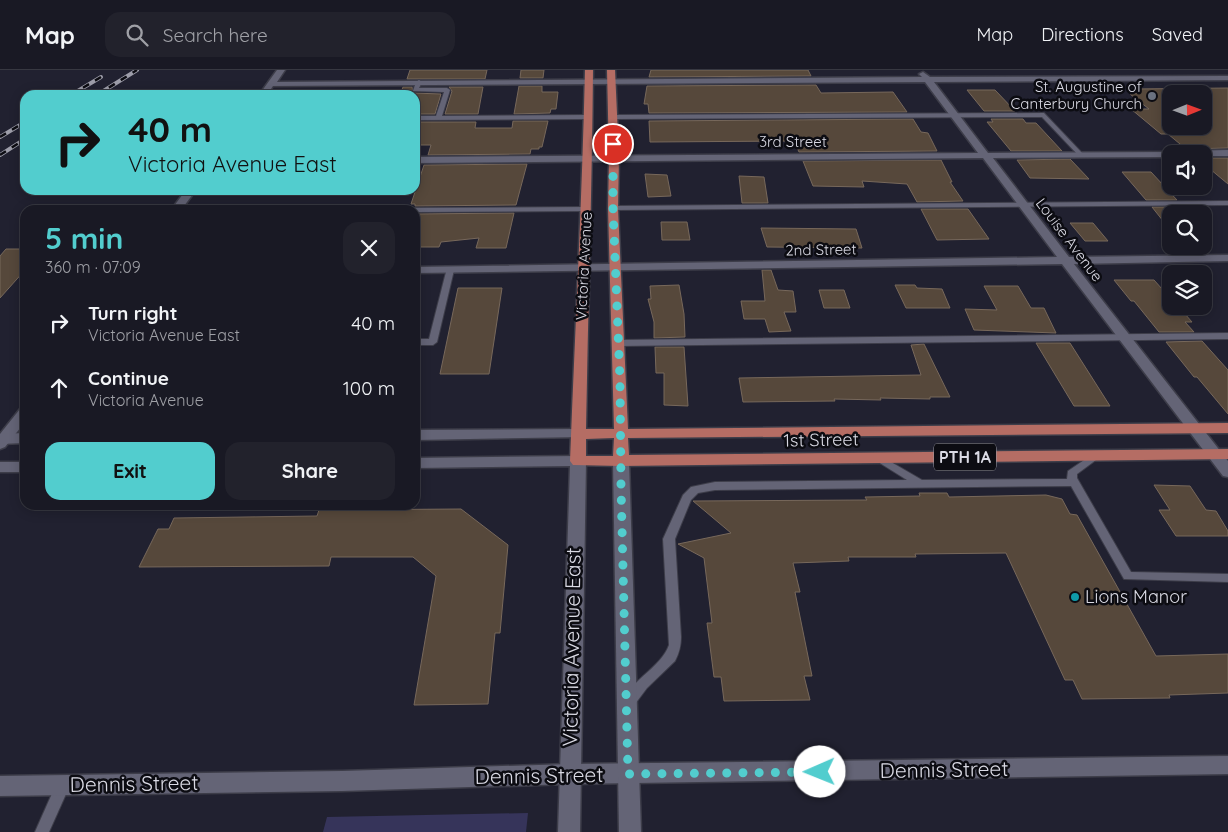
<!DOCTYPE html>
<meta charset="utf-8">
<style>
:root{--surface:#191924;--page:#22222c;--text:#f1f3f6;--muted:#9fa0a6;--line:#373841;--accent:#52cdce}
body{margin:0;font-family:Quicksand,sans-serif;background:var(--page);color:var(--text);height:100vh;display:flex;flex-direction:column;font-size:19px;white-space:nowrap}
*{box-sizing:border-box;margin:0}
p{font-size:16px;color:var(--muted)}
.icon{flex:none;width:28px;height:28px;fill:none;stroke:currentColor;stroke-width:2;stroke-linecap:round;stroke-linejoin:round}
.map{position:relative;flex:1;overflow:hidden}
.details{position:absolute;left:20px;top:135px;width:400px;height:305px;display:flex;flex-direction:column;background:var(--surface);border-radius:15px;box-shadow:0 2px 12px #0003,0 0 0 1px var(--line)}
.details>*{flex:none}
.top-card{position:absolute;left:20px;top:20px;width:400px;height:105px;border-radius:15px;box-shadow:0 2px 12px #0003,0 0 0 1px var(--line);background:#52cdce;color:#111;overflow:hidden}
.needle{width:32px;rotate:89deg}
.buttons{position:absolute;left:1162px;top:15px;display:grid;gap:10px}
.buttons a{display:grid;place-items:center;width:50px;height:50px;border-radius:10px;background:var(--surface);box-shadow:0 2px 12px #0003,0 0 0 1px var(--line);font-size:25px}
.pin{position:absolute;display:grid;place-items:center;width:42px;height:42px;color:#fff;margin:-21px;border:2px solid #fff;border-radius:50%;box-shadow:0 1px 5px #0007}
.me{position:absolute;width:55px;margin:-28px;rotate:269deg;stroke-linejoin:round;filter:drop-shadow(0 0 4px #0008)}
.turn{display:flex;align-items:center;gap:18px;height:105px;padding:0 25px;font-size:22px}
.turn .icon{width:65px;height:65px;stroke-width:2.5}
.turn b{display:block;font-size:35px;line-height:42px}
.round{display:grid;place-items:center;flex:none;width:52px;height:52px;border-radius:15px;background:var(--page)}
.headline{display:flex;align-items:center;justify-content:space-between;height:85px;padding:0 25px}
h1{font-size:30px;font-weight:700;line-height:38px;color:var(--accent)}
.button{display:flex;gap:10px;margin-top:auto;padding:10px 25px}
.button a{flex:1;height:58px;border-radius:15px;background:var(--accent);color:#111;font-size:20px;font-weight:700;line-height:58px;text-align:center}
.button a+a{background:var(--page);color:var(--text)}
ul{padding:0;list-style:none}
li{display:flex;align-items:center;gap:15px;height:65px;padding:0 25px}
li div{flex:1}
li b{display:block;font-size:19px}
li em{font-style:normal}
header{display:flex;align-items:center;gap:30px;box-sizing:border-box;height:70px;padding:0 25px;background:var(--surface);border-bottom:1px solid var(--line)}
header strong{font-size:24px}
nav{display:flex;gap:28px;margin-inline-start:auto;font-size:18px}
.search{width:350px;height:45px;background:var(--page);display:flex;align-items:center;gap:12px;box-sizing:border-box;padding:0 18px;border-radius:15px;color:var(--muted);font-size:19px}
.map>svg:first-child{display:block}
</style>
<header>
<strong>Map</strong>
<div class="search"><svg class="icon" aria-label="search" viewBox="0 0 24 24"><circle cx="10" cy="10" r="6"/><path d="M15 15l6 6"/></svg>Search here</div>
<nav><a>Map</a><a>Directions</a><a>Saved</a></nav>
</header>
<div class="map">
<svg width="1228" height="762" viewBox="0 0 1228 762">
<rect width="100%" height="100%" fill="#212130"/>
<polygon fill="#36345a" points="528,743 526,762 323,762 327,747"/>
<g fill="#56483b" stroke="#77685b" fill-rule="evenodd">
<polygon points="410,0 487,0 485,9 407,9"/>
<polygon points="521,0 544,0 543,8 520,8"/>
<polygon points="651,0 808,0 811,6 649,7"/>
<polygon points="816,15 821,23 893,22 907,42 649,43 648,34 644,34 647,16"/>
<polygon points="519,16 542,16 542,22 558,22 556,39 551,39 550,43 514,44"/>
<polygon points="403,17 412,17 413,23 441,24 435,44 415,44 415,25 400,25"/>
<polygon points="449,17 483,17 478,44 445,44 452,21"/>
<path d="M1228,18V78L1186,79L1168,64H1161L1131,39H1149L1130,24L1139,23L1134,19ZM1171,24H1204V56H1171Z"/>
<polygon points="967,20 995,20 1015,41 984,41"/>
<polygon points="913,49 921,62 928,63 937,81 799,82 794,71 650,72 649,51"/>
<polygon points="991,49 1023,49 1026,53 1036,53 1062,81 1011,81 987,52 993,52"/>
<polygon points="513,51 548,51 542,77 539,77 539,79 531,79 530,84 428,85 431,75 415,75 415,52 476,52 475,58 512,58"/>
<polygon points="1204,88 1228,88 1228,114 1204,94"/>
<polygon points="1070,89 1089,109 1030,108 1017,90"/>
<polygon points="941,90 952,112 950,112 963,131 917,132 907,114 862,111 864,117 813,116 803,91"/>
<polygon points="527,94 516,135 415,136 415,134 411,134 424,95"/>
<polygon points="1122,102 1151,102 1177,130 1146,130"/>
<polygon points="645,104 667,105 671,126 648,127"/>
<polygon points="739,106 764,107 768,133 742,133"/>
<polygon points="1152,137 1184,137 1190,144 1171,144 1171,161"/>
<polygon points="921,139 968,139 989,169 937,170"/>
<polygon points="514,143 506,178 476,178 479,168 441,172 439,177 415,177 415,144"/>
<polygon points="661,152 687,152 690,170 662,170"/>
<polygon points="1070,153 1093,153 1108,171 1085,171"/>
<polygon points="761,158 856,159 862,178 767,177"/>
<polygon points="6,179 25,179 25,200 0,228 0,186"/>
<polygon points="762,200 771,200 778,220 793,221 796,242 784,242 791,261 769,262 765,249 744,249 741,231 765,231"/>
<polygon points="1114,210 1154,210 1171,229 1171,236 1178,236 1192,252 1185,252 1194,262 1159,262 1134,231 1131,231"/>
<polygon points="679,215 684,244 685,267 654,268 654,252 648,229 651,229 650,216"/>
<polygon points="895,215 915,215 917,218 942,219 950,238 906,238"/>
<polygon points="984,216 1018,216 1031,238 1044,238 1056,263 974,260 965,239 997,240"/>
<polygon points="458,218 502,218 489,304 440,304"/>
<polygon points="819,220 844,220 850,238 824,238"/>
<polygon points="1202,271 1228,300 1228,344 1197,307 1194,307 1166,272"/>
<polygon points="1036,273 1070,273 1110,336 1074,336"/>
<polygon points="924,274 950,327 930,327 930,329 880,328 881,330 834,329 835,331 743,332 739,308 921,305 911,275"/>
<polygon points="655,277 684,277 688,336 664,335 664,303 656,303"/>
<polygon points="1154,415 1190,416 1206,440 1216,441 1228,461 1228,466 1176,466 1159,440 1170,440"/>
<polygon points="919,423 947,423 949,427 1046,425 1062,429 1070,444 1077,445 1156,586 1228,584 1228,623 1169,625 1170,628 1082,629 1073,610 1065,610 1006,483 915,484 916,487 848,487 849,491 793,493 800,522 795,522 812,606 804,606 810,630 724,631 721,607 714,607 707,553 712,553 704,488 678,474 731,463 693,431 867,430 865,427 920,426"/>
<polygon points="461,439 508,475 500,563 495,563 488,634 414,635 436,506 413,487 331,487 329,496 139,497 158,459 169,459 174,448 317,446 319,440"/>
</g>
<g fill="none" stroke-linecap="round" stroke-linejoin="round">
<g stroke="#3d3d49" stroke-width="2">
<g id="lane">
<polygon points="419,10 422,12 419,18 447,18 450,20 442,46 588,45 591,47 588,49 415,50 415,46 436,46 444,22 413,21 416,12"/>
<polygon points="1044,43 1083,84 1083,86 1079,86 1042,47 612,49 609,47 612,45"/>
<polygon points="1228,131 1228,135 613,140 610,138 613,136"/>
<polygon points="395,138 587,137 591,139 587,141 415,142 415,140 391,140"/>
<polygon points="447,198 453,198 454,200 437,272 433,275 415,275 415,269 429,269"/>
<polygon points="1228,263 1228,269 618,276 614,273 618,270"/>
<path d="M1096,382L1101,385L1100,387L1077,404V408L1131,502L1228,504V512L1124,509L1071,416L715,420L698,423L691,430L675,469L681,567C681,576 679,583 675,591L647,618L635,634L630,636L625,634L623,630C634,608 661,597 669,575L663,469L683,425L691,417L715,412L907,410L875,390L874,388L875,386L879,385L922,410L1067,409L1068,401Z"/>
<polygon points="63,708 68,710 70,715 49,762 35,762 58,710"/>
</g>
</g>
<g stroke="#3d3d49" stroke-width="3">
<g id="street">
<polygon points="277,0 285,0 277,12 922,7 919,4 923,2 930,7 1228,6 1228,10 934,12 988,83 1174,82 1176,84 1171,84 1171,87 993,88 1069,187 1228,185 1228,191 1074,194 1228,391 1228,407 1223,406 1062,194 415,203 415,197 1057,187 983,88 415,93 415,87 978,83 925,12 273,16 267,25 259,25"/>
<polygon points="1228,80 1228,86 1204,86 1204,84 1177,84 1182,81"/>
<polygon points="186,120 196,120 181,140 171,140"/>
<polygon points="25,338 25,352 5,377 0,379 0,364 20,339"/>
<polygon points="1228,686 1228,704 570,714 342,721 0,726 0,706 342,701 570,694"/>
</g>
</g>
<g stroke="#3d3d49" stroke-width="3">
<g id="secondary">
<polygon points="578,359 583,361 585,364 583,367 415,370 415,360"/>
<polygon points="25,363 25,373 0,374 0,364"/>
<polygon points="578,386 583,387 586,391 580,762 558,762 570,396 415,398 415,388"/>
<polygon points="621,386 626,387 629,391 641,762 619,762 613,391 616,387"/>
<rect x="0" y="392" width="25" height="10"/>
</g>
</g>
<g stroke="#3d3d49" stroke-width="3">
<path id="primary" d="M585,0H593C592,120 588,239 586,359H614L608,138L609,88L607,0H615L619,88L618,138L628,359L1228,353V363L628,368L629,385L1228,379V389L621,396L573,395L570,391C575,261 582,130 585,0ZM614,368L613,386H586V369Z"/>
</g>
<use href="#lane" fill="#646476" fill-rule="evenodd"/>
<use href="#street" fill="#646476" fill-rule="evenodd"/>
<use href="#secondary" fill="#646476" fill-rule="evenodd"/>
<use href="#primary" fill="#b56d64" fill-rule="evenodd"/>
<g stroke="#9d9da9" stroke-width="4">
<g id="rail">
<polyline points="71,25 101,7"/>
<polyline points="97,25 137,0"/>
<polyline points="0,67 25,52"/>
<polyline points="0,85 25,69"/>
</g>
</g>
<use href="#rail" stroke="#0c0c12" stroke-width="2.5" stroke-dasharray="7" stroke-linecap="butt"/>
</g>
<g fill="none" stroke-linecap="round" stroke-linejoin="round">
<polyline stroke="#52cdce" stroke-width="9" stroke-dasharray="0 16.2" points="613,74 613,138 620,310 621,416 628,704 820,702"/>
</g>
<circle fill="#6b7280" stroke="#0c0c12" stroke-width="2" cx="1152" cy="26" r="5"/>
<circle fill="#0f9aa8" stroke="#0c0c12" stroke-width="2" cx="1075" cy="527" r="5"/>
<g text-anchor="middle" stroke-width="5" stroke-linejoin="round" paint-order="stroke">
<g font-size="15" fill="#dadae4" stroke="#0c0c12" text-anchor="end">
<text x="1142" y="22">St. Augustine of<tspan x="1142" dy="17">Canterbury Church</tspan></text>
</g>
<g font-size="15" fill="#dadae4" stroke="#0c0c12">
<text x="793" y="77">3rd Street</text>
<text transform="translate(1069 170) rotate(53)" y="5">Louise Avenue</text>
<text transform="translate(821 180) rotate(-1)" y="5">2nd Street</text>
<text transform="translate(584 196) rotate(-87)" y="5">Victoria Avenue</text>
</g>
<rect fill="#0c0c12" stroke="#9c9ca5" stroke-width="1" x="934" y="373.5" width="62" height="27" rx="4"/>
<g font-size="16" font-weight="bold" fill="#dadae4">
<text x="965" y="393">PTH 1A</text>
</g>
<g font-size="18" fill="#dadae4" stroke="#0c0c12">
<text transform="translate(821 370) rotate(-1)" y="6">1st Street</text>
</g>
<g font-size="18" fill="#dadae4" stroke="#0c0c12" text-anchor="start">
<text x="1085" y="533">Lions Manor</text>
</g>
<g font-size="21" fill="#dadae4" stroke="#0c0c12">
<text transform="translate(572 577) rotate(-89)" y="7">Victoria Avenue East</text>
<text transform="translate(944 700) rotate(-1)" y="7">Dennis Street</text>
<text transform="translate(539 706) rotate(-1)" y="7">Dennis Street</text>
<text transform="translate(134 714) rotate(-1)" y="7">Dennis Street</text>
</g>
</g>
</svg>
<div class="buttons">
<a><svg class="needle" viewBox="-14 -14 28 28"><path d="M0-13l5 13h-10z" fill="#e53935"/><path d="M0 13l5-13h-10z" fill="#9fa0a6"/></svg></a>
<a><svg class="icon" aria-label="sound" viewBox="0 0 24 24"><path d="M4 9h4l5-4v14l-5-4H4zM17 9q2 3 0 6"/></svg></a>
<a><svg class="icon" aria-label="search" viewBox="0 0 24 24"><circle cx="10" cy="10" r="6"/><path d="M15 15l6 6"/></svg></a>
<a><svg class="icon" aria-label="layers" viewBox="0 0 24 24"><path d="M12 4l9 5-9 5-9-5zM3 14l9 5 9-5"/></svg></a>
</div>
<div class="pin" style="left:613px;top:74px;background:#d93025"><svg class="icon" aria-label="arrive" viewBox="0 0 24 24"><path d="M6 21V4h12l-3 4 3 4H6"/></svg></div>
<svg class="me" style="left:820px;top:702px" viewBox="-20 -20 40 40"><circle r="19" fill="#fff"/><path d="M0-13L10 11 0 6-10 11z" fill="#52cdce"/></svg>
<div class="top-card">
<div class="turn"><svg class="icon" aria-label="right" viewBox="0 0 24 24"><path d="M7 20v-9h11M14 6l5 5-5 5"/></svg><div><b>40 m</b>Victoria Avenue East</div></div>
</div>
<section class="details">
<div class="headline"><div><h1>5 min</h1><p>360 m · 07:09</p></div><a class="round"><svg class="icon" aria-label="close" viewBox="0 0 24 24"><path d="M6 6l12 12M18 6L6 18"/></svg></a></div>
<ul>
<li><svg class="icon" aria-label="right" viewBox="0 0 24 24"><path d="M7 20v-9h11M14 6l5 5-5 5"/></svg><div><b>Turn right</b><p>Victoria Avenue East</p></div><em>40 m</em></li>
<li><svg class="icon" aria-label="ahead" viewBox="0 0 24 24"><path d="M12 20V5M6 11l6-6 6 6"/></svg><div><b>Continue</b><p>Victoria Avenue</p></div><em>100 m</em></li>
</ul>
<div class="button"><a>Exit</a><a>Share</a></div>
</section>
</div>
